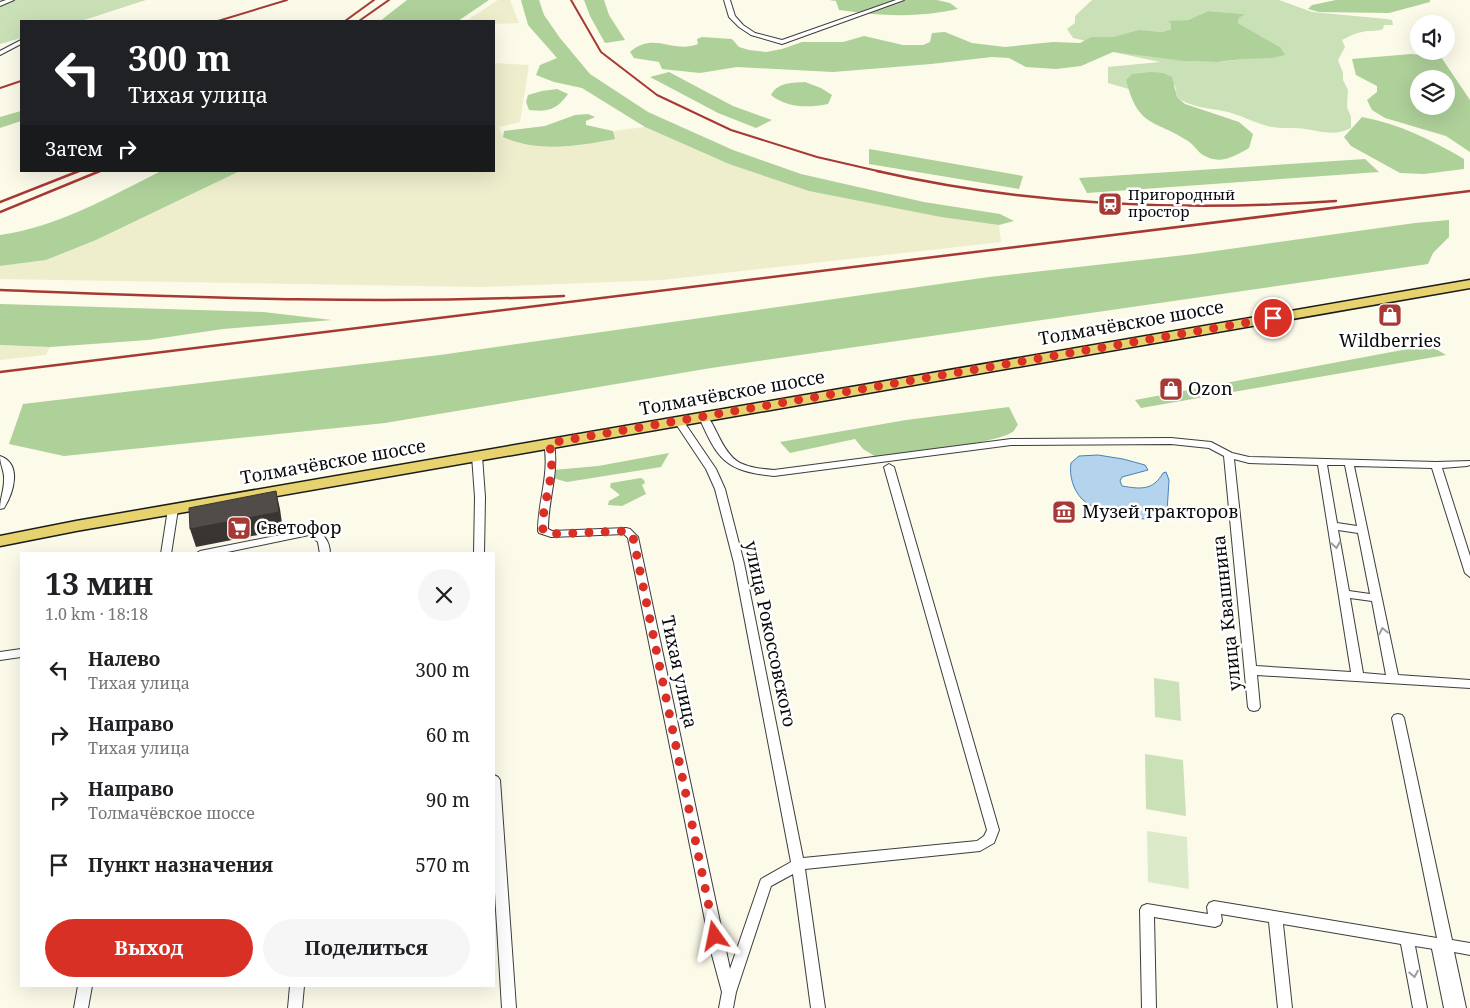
<!DOCTYPE html>
<html lang="ru">
<meta charset="utf-8">
<style>
:root{--surface:#fff;--page:#f6f6f6;--text:#202124;--muted:#757577;--accent:#d93025}
body{margin:0;font-family:"Noto Serif",serif;background:var(--page);color:var(--text);height:100vh;display:flex;flex-direction:column;font-size:19px;white-space:nowrap}
*{box-sizing:border-box;margin:0}
p{font-size:16px;color:var(--muted)}
.icon{flex:none;width:28px;height:28px;fill:none;stroke:currentColor;stroke-width:2;stroke-linecap:round;stroke-linejoin:round}
.map{position:relative;flex:1;overflow:hidden}
.details{position:absolute;left:20px;top:552px;width:475px;height:435px;display:flex;flex-direction:column;background:var(--surface);border-radius:0px;box-shadow:0 5px 20px #0002}
.details>*{flex:none}
.guide{position:absolute;left:20px;top:20px;width:475px;height:152px;border-radius:0px;box-shadow:0 5px 20px #0002;background:#202124;color:#fff;overflow:hidden}
.buttons{position:absolute;left:1410px;top:15px;display:grid;gap:10px}
.buttons a{display:grid;place-items:center;width:45px;height:45px;border-radius:50%;background:var(--surface);box-shadow:0 5px 20px #0002;font-size:25px}
.pin{position:absolute;display:grid;place-items:center;width:42px;height:42px;color:#fff;margin:-21px;border:2px solid #fff;border-radius:50%;box-shadow:0 1px 5px #0007}
.me{position:absolute;width:55px;margin:-28px;rotate:348deg;stroke-linejoin:round;filter:drop-shadow(0 0 4px #0008)}
.turn{display:flex;align-items:center;gap:18px;height:105px;padding:0 25px;font-size:22px}
.turn .icon{width:65px;height:65px;stroke-width:2.5}
.turn b{display:block;font-size:35px;line-height:42px}
.then{display:flex;align-items:center;height:48px;padding:0 25px;background:#0003;gap:10px;font-size:19px}
.round{display:grid;place-items:center;flex:none;width:52px;height:52px;border-radius:26px;background:var(--page)}
.headline{display:flex;align-items:center;justify-content:space-between;height:85px;padding:0 25px}
h1{font-size:30px;font-weight:700;line-height:38px}
.action{display:flex;gap:10px;margin-top:auto;padding:10px 25px}
.action a{flex:1;height:58px;border-radius:30px;background:var(--accent);color:#fff;font-size:20px;font-weight:700;line-height:58px;text-align:center}
.action a+a{background:var(--page);color:var(--text)}
ul{padding:0;list-style:none}
li{display:flex;align-items:center;gap:15px;height:65px;padding:0 25px}
li div{flex:1}
li b{display:block;font-size:19px}
li em{font-style:normal}
.map>svg:first-child{display:block}
</style>
<div class="map">
<svg width="1470" height="1008" viewBox="0 0 1470 1008">
<rect width="100%" height="100%" fill="#fcfae9"/>
<g fill="#eeeecd">
<polygon points="498,0 510,0 519,23 494,24 494,21 466,21"/>
<polygon points="494,63 529,65 520,122 499,127 503,137 615,139 613,131 645,127 729,164 941,217 999,225 1001,242 662,280 481,287 0,279 0,266 46,260 96,240 240,171 494,171"/>
<polygon points="0,345 50,347 46,355 0,360"/>
</g>
<g fill="#cae1b8">
<polygon points="0,0 146,0 81,21 21,21 21,38 0,44"/>
<path d="M1092,0H1279L1312,12L1387,19L1392,20L1393,25H1384L1383,29C1376,32 1369,30 1362,32C1355,33 1348,37 1342,40L1345,47L1338,60L1343,73V80L1348,90L1347,107L1351,117V128C1334,136 1324,132 1306,129C1295,127 1284,129 1272,127C1257,124 1243,116 1228,112C1211,108 1191,108 1177,97L1175,85L1126,80L1129,89L1108,83V67L1160,62L1113,52C1156,56 1200,67 1243,59C1256,56 1268,51 1280,47L1238,23L1239,18L1244,14L1208,11L1188,20L1169,22L1171,24V29L1162,32L1139,31L1113,37H1091L1086,41L1073,38L1067,29L1075,23V16Z"/>
<polygon points="1154,678 1179,682 1181,721 1155,717"/>
<polygon points="1145,754 1183,760 1186,816 1146,809"/>
</g>
<g fill="#aed099" fill-rule="evenodd">
<polygon points="407,0 489,0 458,21 380,21"/>
<polygon points="521,0 539,0 544,15 560,38 590,74 648,112 733,150 801,174 924,202 1000,214 1014,221 999,225 941,217 809,191 729,164 645,127 582,88 554,82 536,75 540,65 557,58 528,25"/>
<polygon points="584,0 604,0 609,15 625,40 605,43 590,16"/>
<path d="M829,0H937L950,3L958,9C918,18 879,16 839,10L836,1Z"/>
<polygon points="1336,0 1430,0 1430,2 1389,13 1319,12 1308,9 1312,5"/>
<path d="M1208,11L1245,14L1239,18L1238,23L1280,47L1285,55L1272,58L1244,59L1217,62L1183,61L1113,52L1081,66L1056,69L1026,67L1009,58L992,57L931,64L833,72L737,67L700,73L662,69L659,62L634,58L630,52C654,31 672,54 698,44L697,39L702,37L732,39L739,47L749,50L766,52L782,49L802,42H843L864,36L903,45H923L930,42L932,33L945,32L972,43L1005,47L1053,42L1080,43L1091,37H1113L1139,30L1162,32L1171,29V24L1168,21L1188,20Z"/>
<path d="M1411,54L1441,57L1470,100V152L1446,136L1385,118L1372,110L1367,100L1377,92V86L1356,75L1352,59ZM1419,79H1446V106H1419Z"/>
<polygon points="669,72 733,106 772,120 756,128 718,113 650,77"/>
<path d="M1151,72L1163,73L1172,77L1177,97L1185,104L1239,122L1253,134L1249,148C1234,157 1219,165 1203,155C1197,151 1194,145 1188,141C1154,119 1138,128 1126,80L1132,74Z"/>
<path d="M805,82L821,88L832,95L828,104C808,108 787,108 771,95C778,82 791,83 805,82Z"/>
<path d="M557,89L568,94C556,110 549,112 529,110L526,102L528,95L542,91Z"/>
<polygon points="21,111 21,121 0,128 0,117"/>
<path d="M588,114L595,117L586,121V125L613,131L615,139C578,146 539,153 503,137L504,131L545,126L575,115Z"/>
<path d="M1362,117C1399,124 1432,140 1464,159V169L1424,174L1400,173L1351,146L1344,137Z"/>
<polygon points="869,149 1023,176 1019,189 869,164"/>
<polygon points="1365,159 1379,172 1087,193 1079,178"/>
<path d="M161,171H240L96,240L46,260L0,266V235C58,227 109,197 161,171Z"/>
<polygon points="1449,220 1449,237 1433,253 1428,264 711,368 385,423 64,456 9,444 23,404 440,355 989,277 1194,254 1415,223"/>
<polygon points="0,304 263,312 332,320 223,329 148,340 50,347 0,345"/>
<polygon points="1429,345 1446,355 1141,408 1135,400"/>
<path d="M1009,407L1018,425C1016,427 1015,429 1014,431C1001,443 898,455 876,457L863,449L855,439L790,453L780,442L906,420Z"/>
<polygon points="669,453 661,467 567,482 549,477 553,470 598,466"/>
<polygon points="641,478 644,480 645,483 642,485 646,494 622,506 608,505 609,501 620,495 610,487 611,483"/>
</g>
<polygon fill="#dceac9" points="1147,831 1187,837 1189,889 1148,882"/>
<path fill="#b4d3ed" stroke="#4582ba" d="M1098,455L1123,459L1145,465L1148,470L1122,477L1120,481L1122,486C1140,489 1153,491 1163,473L1166,472L1169,480L1167,512C1147,527 1099,515 1082,499C1073,490 1069,475 1071,463L1079,456Z"/>
<g fill="none" stroke-linecap="round" stroke-linejoin="round">
<g stroke="#3d3d3d" stroke-width="2">
<polygon id="pedestrian" points="1436,940 1440,941 1441,944 1454,1008 1444,1008 1431,944 1432,941"/>
</g>
<g stroke="#3d3d3d" stroke-width="2">
<g id="minor">
<polygon points="6,0 14,0 0,6 0,2"/>
<polygon points="724,0 730,0 735,16 743,25 755,33 782,40 896,0 904,0 782,44 751,35 739,27 729,17"/>
<polygon points="21,40 21,44 0,55 0,51"/>
<path d="M704,414C714,418 721,453 740,463C750,468 762,469 774,470L1011,439L1171,438L1211,442L1232,453L1249,457L1436,462L1470,461V465L1467,466L1442,468L1470,556V577L1465,573L1432,468L1354,466L1398,675L1470,680V688L1257,675L1260,707L1258,710L1254,711L1250,710L1248,707L1224,456L1209,448L1171,444L1011,445L774,476C725,471 718,460 699,417ZM1234,459L1249,463L1318,465L1351,672L1256,666ZM1327,465H1345L1357,526L1337,523ZM1338,530L1358,533L1370,594L1349,591ZM1350,598L1372,601L1386,675L1363,673Z"/>
<path d="M679,418L682,419L716,469L725,489L744,563L803,858L977,841L984,836L987,830L884,467L889,464L894,467L999,830L994,843L980,851L805,869L825,1008H811L793,874L771,886L736,992L733,1008H719L722,992L712,955L628,538L624,534L551,537L539,533L538,531C538,500 550,474 544,443L549,440L554,443C559,474 548,499 548,529L552,531L626,528L630,529L638,537L730,969L761,879L791,862L734,563L715,489L706,469L674,421Z"/>
<polygon points="477,453 482,456 485,497 484,554 474,554 475,497 472,456"/>
<path d="M0,456C23,464 13,494 4,508L0,509C0,498 4,491 4,480C5,472 0,465 0,456Z"/>
<polygon points="173,506 178,509 171,554 161,554 168,509"/>
<path d="M310,529C323,532 330,540 330,554H320L318,542L309,535L218,554H195L200,551Z"/>
<polygon points="21,649 21,657 0,660 0,652"/>
<polygon points="1398,714 1402,715 1404,718 1452,940 1470,943 1470,955 1454,952 1466,1008 1452,1008 1440,950 1415,946 1427,1008 1413,1008 1401,944 1283,924 1292,1008 1278,1008 1269,922 1221,914 1222,921 1220,925 1215,927 1154,917 1156,1008 1142,1008 1140,910 1142,906 1147,904 1208,914 1207,907 1209,903 1214,901 1437,938 1392,718 1394,715"/>
<polygon points="494,775 498,777 500,780 516,1008 502,1008 494,877"/>
<polygon points="78,986 92,986 88,1008 74,1008"/>
<polygon points="290,986 304,986 302,1008 288,1008"/>
</g>
</g>
<g stroke="#1b1b1b" stroke-width="3">
<polygon id="primary" points="1470,280 1470,288 76,531 0,546 0,536 76,521"/>
</g>
<use href="#pedestrian" fill="#fff" fill-rule="evenodd"/>
<use href="#minor" fill="#fff" fill-rule="evenodd"/>
<use href="#primary" fill="#e6d36f" fill-rule="evenodd"/>
<g stroke="#a73935" stroke-width="2">
<polyline points="571,0 601,52 657,95 731,130 817,157 882,172"/>
<polyline points="218,21 287,0"/>
<polyline points="345,21 374,0"/>
<polyline points="359,21 389,0"/>
<polyline points="0,88 21,81"/>
<polyline points="75,172 79,171"/>
<polyline points="97,172 100,171"/>
</g>
<g stroke="#a73935" stroke-width="2.5">
<path d="M877,171C1029,206 1181,212 1336,201"/>
<polyline points="0,202 79,171"/>
<polyline points="0,212 100,171"/>
<path d="M0,290C188,297 376,305 564,296"/>
<polyline points="0,372 1470,191"/>
</g>
</g>
<polygon fill="#393532" points="276,491 280,509 283,530 196,547 190,529"/>
<polygon fill="#514c48" stroke="#393532" points="276,491 279,512 190,529 189,508"/>
<defs><path id="oneway-chevron" d="M-2-3.5L2.5 0L-2 3.5" fill="none" stroke-width="1.6" stroke-linecap="round" stroke-linejoin="round" transform="scale(1.25)"/></defs>
<g stroke="#9d9d9d">
<use href="#oneway-chevron" transform="translate(1336 545) rotate(81)"/>
<use href="#oneway-chevron" transform="translate(1383 631) rotate(-102)"/>
<use href="#oneway-chevron" transform="translate(1414 974) rotate(79)"/>
</g>
<g fill="none" stroke-linecap="round" stroke-linejoin="round">
<path stroke="#d93025" stroke-width="9" stroke-dasharray="0 16.2" d="M715,936L633,537L626,531L551,534L543,531C541,499 558,478 549,443L1273,318"/>
</g>
<defs>
<g id="station-square" transform="scale(1.25)"><rect x="-9" y="-9" width="18" height="18" rx="4" fill="#a73935" stroke="#fff"/><path d="M-3-6H3Q5-6 5-4V2Q5 4 3 4L4.5 6H3L1.5 4h-3L-3 6H-4.5L-3 4Q-5 4-5 2V-4Q-5-6-3-6ZM-3.5-4v3h7v-3ZM-3.5 1v1.5H-2V1ZM2 1v1.5H3.5V1Z" fill="#fff"/></g>
<g id="shop-square" transform="scale(1.25)"><rect x="-9" y="-9" width="18" height="18" rx="4" fill="#a73935" stroke="#fff"/><path d="M-5-2.5h2.3a2.7 3.5 0 0 1 5.4 0H5L5.5 6h-11ZM-1.5-2.5h3a1.5 2.3 0 0 0-3 0Z" fill="#fff"/></g>
<g id="museum-square" transform="scale(1.25)"><rect x="-9" y="-9" width="18" height="18" rx="4" fill="#a73935" stroke="#fff"/><path d="M0-6L6-3V-2H-6V-3ZM-5-1h2V3h-2ZM-1-1h2V3h-2ZM3-1h2V3H3ZM-6 4H6V6H-6Z" fill="#fff"/></g>
<g id="supermarket-square" transform="scale(1.25)"><rect x="-9" y="-9" width="18" height="18" rx="4" fill="#a73935" stroke="#fff"/><path d="M-6-5.5h2.5l.6 2H6L4.5 2H-2.5L-4.4-4H-6ZM-1.5 3.2a1.3 1.3 0 1 0 .1 0ZM3 3.2a1.3 1.3 0 1 0 .1 0Z" fill="#fff"/></g>
</defs>
<g fill-rule="evenodd">
<use href="#station-square" x="1110" y="204"/>
<use href="#shop-square" x="1390" y="315"/>
<use href="#shop-square" x="1171" y="389"/>
<use href="#museum-square" x="1064" y="512"/>
<use href="#supermarket-square" x="239" y="528"/>
</g>
<g text-anchor="middle" stroke-width="5" stroke-linejoin="round" paint-order="stroke">
<g font-size="15" fill="#0a0a0a" stroke="#fff" text-anchor="start">
<text x="1128" y="200">Пригородный<tspan x="1128" dy="17">простор</tspan></text>
</g>
<g font-size="18" fill="#0a0a0a" stroke="#fff">
<text transform="translate(1131 323) rotate(-10)" y="6">Толмачёвское шоссе</text>
<text transform="translate(732 393) rotate(-10)" y="6">Толмачёвское шоссе</text>
<text transform="translate(333 462) rotate(-10)" y="6">Толмачёвское шоссе</text>
<text transform="translate(1227 613) rotate(-96)" y="6">улица Квашнина</text>
<text transform="translate(770 634) rotate(78)" y="6">улица Рокоссовского</text>
<text transform="translate(679 672) rotate(78)" y="6">Тихая улица</text>
</g>
<g font-size="18" fill="#0a0a0a" stroke="#fff" text-anchor="start">
<text x="1390" y="347" text-anchor="middle">Wildberries</text>
<text x="1188" y="395">Ozon</text>
<text x="1082" y="518">Музей тракторов</text>
<text x="256" y="534">Светофор</text>
</g>
</g>
</svg>
<div class="buttons">
<a><svg class="icon" aria-label="sound" viewBox="0 0 24 24"><path d="M4 9h4l5-4v14l-5-4H4zM17 9q2 3 0 6"/></svg></a>
<a><svg class="icon" aria-label="layers" viewBox="0 0 24 24"><path d="M12 4l9 5-9 5-9-5zM3 14l9 5 9-5"/></svg></a>
</div>
<div class="pin" style="left:1273px;top:318px;background:#d93025"><svg class="icon" aria-label="arrive" viewBox="0 0 24 24"><path d="M6 21V4h12l-3 4 3 4H6"/></svg></div>
<svg class="me" style="left:715px;top:936px" viewBox="-20 -20 40 40"><path d="M0-17L14 15 0 8-14 15z" fill="#d93025" stroke="#fff" stroke-width="4"/></svg>
<div class="guide">
<div class="turn"><svg class="icon" aria-label="left" viewBox="0 0 24 24"><path d="M17 20v-9H6M10 6l-5 5 5 5"/></svg><div><b>300 m</b>Тихая улица</div></div>
<div class="then">Затем<svg class="icon" aria-label="right" viewBox="0 0 24 24"><path d="M7 20v-9h11M14 6l5 5-5 5"/></svg></div>
</div>
<section class="details">
<div class="headline"><div><h1>13 мин</h1><p>1.0 km · 18:18</p></div><a class="round"><svg class="icon" aria-label="close" viewBox="0 0 24 24"><path d="M6 6l12 12M18 6L6 18"/></svg></a></div>
<ul>
<li><svg class="icon" aria-label="left" viewBox="0 0 24 24"><path d="M17 20v-9H6M10 6l-5 5 5 5"/></svg><div><b>Налево</b><p>Тихая улица</p></div><em>300 m</em></li>
<li><svg class="icon" aria-label="right" viewBox="0 0 24 24"><path d="M7 20v-9h11M14 6l5 5-5 5"/></svg><div><b>Направо</b><p>Тихая улица</p></div><em>60 m</em></li>
<li><svg class="icon" aria-label="right" viewBox="0 0 24 24"><path d="M7 20v-9h11M14 6l5 5-5 5"/></svg><div><b>Направо</b><p>Толмачёвское шоссе</p></div><em>90 m</em></li>
<li><svg class="icon" aria-label="arrive" viewBox="0 0 24 24"><path d="M6 21V4h12l-3 4 3 4H6"/></svg><div><b>Пункт назначения</b></div><em>570 m</em></li>
</ul>
<div class="action"><a>Выход</a><a>Поделиться</a></div>
</section>
</div>
